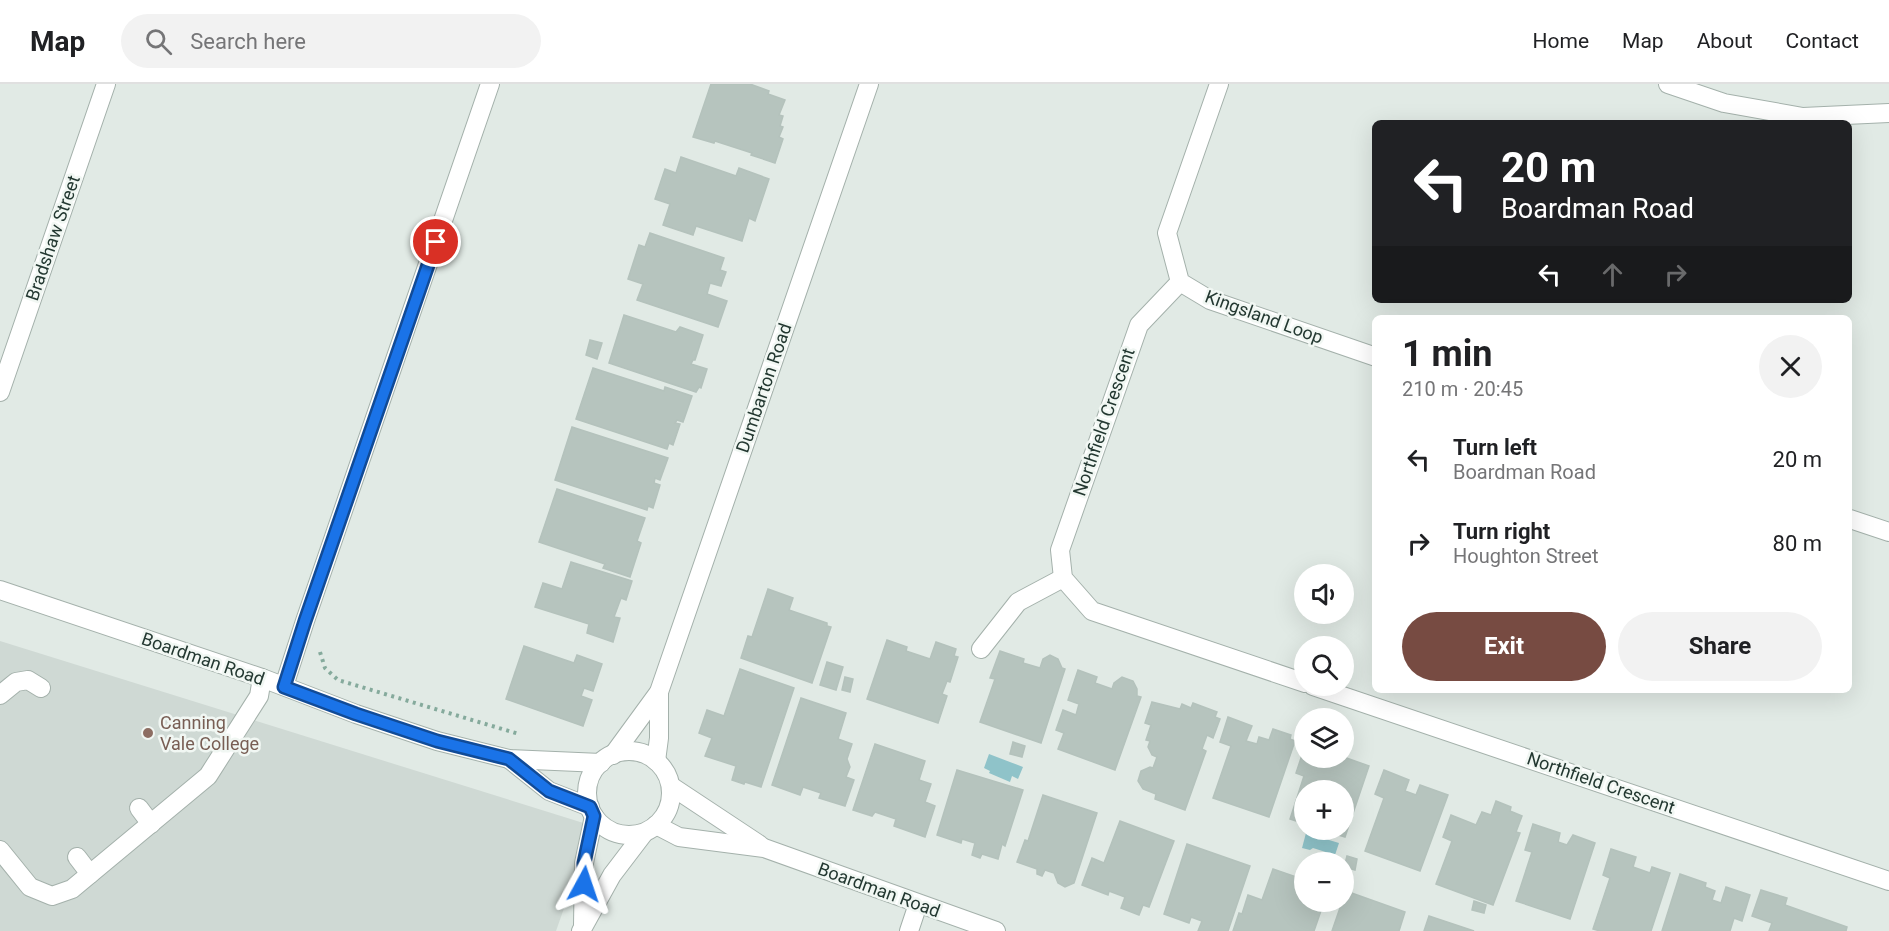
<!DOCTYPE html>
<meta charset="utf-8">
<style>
:root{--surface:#fff;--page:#f2f2f2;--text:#202124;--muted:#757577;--line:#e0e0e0;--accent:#774b42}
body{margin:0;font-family:Roboto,sans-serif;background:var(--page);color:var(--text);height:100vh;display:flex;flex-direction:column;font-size:22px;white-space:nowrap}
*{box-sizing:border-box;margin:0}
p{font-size:20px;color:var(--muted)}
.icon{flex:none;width:33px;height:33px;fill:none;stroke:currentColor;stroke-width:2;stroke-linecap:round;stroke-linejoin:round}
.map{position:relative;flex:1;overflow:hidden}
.side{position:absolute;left:1372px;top:231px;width:480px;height:378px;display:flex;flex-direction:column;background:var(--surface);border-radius:9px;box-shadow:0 6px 24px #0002}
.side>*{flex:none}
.hud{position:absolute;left:1372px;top:36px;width:480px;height:183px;border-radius:9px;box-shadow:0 6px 24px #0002;background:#202124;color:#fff;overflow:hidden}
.controls{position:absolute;left:1294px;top:480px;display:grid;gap:12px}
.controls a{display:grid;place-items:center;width:60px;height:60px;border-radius:50%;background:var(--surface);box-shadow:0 6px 24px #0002;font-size:30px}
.pin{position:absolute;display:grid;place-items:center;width:51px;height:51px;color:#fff;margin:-26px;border:3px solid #fff;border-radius:50%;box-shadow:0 2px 6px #0007}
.me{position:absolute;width:66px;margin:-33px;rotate:5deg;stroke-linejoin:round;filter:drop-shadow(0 0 4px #0008)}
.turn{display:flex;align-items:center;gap:21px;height:126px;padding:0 30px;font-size:27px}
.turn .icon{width:78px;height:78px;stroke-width:2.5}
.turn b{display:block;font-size:42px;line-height:51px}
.lanes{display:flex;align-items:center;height:57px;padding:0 30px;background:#0003;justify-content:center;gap:30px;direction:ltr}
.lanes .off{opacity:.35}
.round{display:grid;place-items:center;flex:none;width:63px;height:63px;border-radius:32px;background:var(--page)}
.overview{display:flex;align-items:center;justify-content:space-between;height:102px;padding:0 30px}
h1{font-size:36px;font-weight:700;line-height:45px}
.cta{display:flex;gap:12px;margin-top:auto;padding:12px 30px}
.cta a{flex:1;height:69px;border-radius:36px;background:var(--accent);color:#fff;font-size:24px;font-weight:700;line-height:69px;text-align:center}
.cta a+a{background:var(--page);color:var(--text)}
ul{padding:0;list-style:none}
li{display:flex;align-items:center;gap:18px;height:84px;padding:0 30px}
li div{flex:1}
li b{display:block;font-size:22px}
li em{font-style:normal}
header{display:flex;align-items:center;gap:36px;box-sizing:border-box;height:84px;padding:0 30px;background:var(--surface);border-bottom:2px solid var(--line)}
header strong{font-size:28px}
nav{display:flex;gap:33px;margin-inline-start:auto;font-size:21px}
.search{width:420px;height:54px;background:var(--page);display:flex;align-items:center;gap:15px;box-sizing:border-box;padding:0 21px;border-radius:33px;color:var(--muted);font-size:22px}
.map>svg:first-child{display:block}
</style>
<header>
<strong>Map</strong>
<div class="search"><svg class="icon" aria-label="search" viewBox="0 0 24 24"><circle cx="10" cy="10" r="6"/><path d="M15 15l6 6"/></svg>Search here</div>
<nav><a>Home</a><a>Map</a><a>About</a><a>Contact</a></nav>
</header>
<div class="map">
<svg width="1889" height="847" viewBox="0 0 1889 847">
<rect width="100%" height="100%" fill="#e1eae5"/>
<polygon fill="#cfd9d4" points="0,557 593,742 556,847 0,847"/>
<g fill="#8fc3c9">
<polygon points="989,670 1023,683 1018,695 1012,692 1010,698 989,689 990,687 984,684"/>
<polygon points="1306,749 1339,759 1335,771 1313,764 1310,766 1302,764"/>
</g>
<g fill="#b6c4be" stroke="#b4c2bc" stroke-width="1.5">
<polygon points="711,0 750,0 769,7 768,10 785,16 779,31 783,32 780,42 783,43 779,53 783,55 775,79 751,71 752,69 715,57 714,59 693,53"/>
<polygon points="681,73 736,92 739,84 769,95 755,137 749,134 742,157 696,142 693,151 663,141 670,120 655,115 665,85 676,89"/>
<polygon points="650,149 724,174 720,186 726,188 721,202 710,199 707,210 727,217 718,243 637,216 643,200 628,195 639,161 645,163"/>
<polygon points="624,231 676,248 680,243 703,251 695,276 693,276 691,280 707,285 701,304 699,303 696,308 609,279"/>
<polygon points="590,256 602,259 597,275 586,271"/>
<polygon points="593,284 664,307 665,303 692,312 683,338 677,336 675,339 680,340 673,361 669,359 667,365 576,335"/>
<polygon points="572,343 668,374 660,396 655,394 654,399 660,401 653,424 648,422 647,426 555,396"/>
<polygon points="557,405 645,434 637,457 641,459 630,493 603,484 605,480 539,458"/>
<polygon points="571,478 632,497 626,516 621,514 614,533 620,534 613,558 587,549 589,540 535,523 543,499 562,505"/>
<polygon points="768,505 793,514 789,526 827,539 827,542 831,543 812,599 741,574 748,552 752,553"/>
<polygon points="887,556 907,563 906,567 930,575 936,558 956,565 954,572 958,573 950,598 947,597 942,610 947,612 938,639 867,615"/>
<polygon points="524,562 574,579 577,571 602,580 593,607 584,604 581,612 592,616 583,642 506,615"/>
<polygon points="1000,567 1024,575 1023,579 1040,584 1043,575 1050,571 1058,575 1062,584 1065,585 1041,659 980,638 995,595 990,594"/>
<polygon points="827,578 843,583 836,606 820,601"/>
<polygon points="740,585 794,604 761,703 745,698 744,700 732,696 736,682 705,672 712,654 699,649 707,626 724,632"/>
<polygon points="1078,586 1097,593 1095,599 1112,605 1114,599 1122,593 1133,597 1137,605 1137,612 1141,613 1115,686 1058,665 1064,649 1056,646 1063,626 1076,631 1079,620 1068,616"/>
<polygon points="845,593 853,595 850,608 842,606"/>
<polygon points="801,614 846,629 838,655 852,660 847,675 850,683 846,693 854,696 845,722 819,714 821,709 803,703 800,711 772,701"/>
<polygon points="1152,618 1180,625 1182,620 1191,624 1193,619 1217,628 1215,633 1220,635 1213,654 1207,651 1202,665 1206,667 1185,726 1155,715 1156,710 1143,705 1138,697 1141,687 1150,683 1153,684 1157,673 1152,671 1148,663 1150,657 1146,656 1151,641 1145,639"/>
<polygon points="1228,633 1252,642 1246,657 1257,660 1259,653 1269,656 1273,645 1291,651 1290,655 1295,657 1269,733 1213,714 1231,662 1220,658"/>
<polygon points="1013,658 1025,662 1022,673 1010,670"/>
<polygon points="875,660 925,677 919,696 931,700 925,718 935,722 925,753 894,742 896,735 875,728 872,732 853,726"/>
<polygon points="1305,662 1305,674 1330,674 1329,677 1339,681 1342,674 1344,673 1369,682 1345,753 1322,746 1344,746 1344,706 1305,706 1305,740 1290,735 1304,692 1296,689"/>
<polygon points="957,686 1023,706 1005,762 1002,760 998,775 982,770 980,774 972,771 975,759 962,755 961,759 937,751"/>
<polygon points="1384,686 1409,696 1405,707 1416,711 1420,701 1448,711 1420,787 1365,767 1384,714 1375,710"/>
<polygon points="1043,711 1097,729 1074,799 1065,803 1058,799 1054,789 1045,786 1042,792 1037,790 1037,785 1017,778 1025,756 1028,757"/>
<polygon points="1496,717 1511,723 1510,727 1522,732 1516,748 1520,749 1493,821 1436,800 1452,757 1443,753 1451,731 1476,741 1482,728 1491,731"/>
<polygon points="1120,737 1174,757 1149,823 1143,821 1139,831 1121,824 1125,813 1109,807 1108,811 1082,801 1092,774 1104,779"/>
<polygon points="1533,740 1560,749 1558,758 1567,761 1573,751 1595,759 1570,835 1516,817 1532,768 1525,766"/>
<polygon points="1187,760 1250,782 1228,847 1198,847 1202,837 1191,833 1189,839 1164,830"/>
<polygon points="1611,765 1636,773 1633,783 1650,789 1652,783 1670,789 1651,847 1600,847 1593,845 1610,794 1603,791"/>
<polygon points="1347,772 1357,775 1355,786 1344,783"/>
<polygon points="1273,785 1305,796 1305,818 1324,818 1314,847 1233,847 1239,829 1242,830 1248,811 1262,816"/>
<polygon points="1680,790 1706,799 1705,803 1715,807 1712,816 1721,819 1726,803 1750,811 1742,837 1734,834 1730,847 1662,847"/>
<polygon points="1761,806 1787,814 1785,821 1847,843 1846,847 1769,847 1772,839 1752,832"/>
<polygon points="1346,807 1405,828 1399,847 1332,847 1342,818 1344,818"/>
<polygon points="1474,817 1486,821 1484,829 1472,826"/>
<polygon points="1429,832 1474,847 1424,847"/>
</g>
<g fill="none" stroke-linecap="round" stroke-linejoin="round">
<g stroke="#a4b1ab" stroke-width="20">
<g id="minor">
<polyline points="1219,0 1167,149 1180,198 1210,216 1376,273"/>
<polyline points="1668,0 1724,19 1803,33 1889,29"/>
<polyline points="1180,198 1139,241 1060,466 1063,494 1092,527 1305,599"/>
<polyline points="0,308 106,0"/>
<polyline points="1850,435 1889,448"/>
<polyline points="0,506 262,594 356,630 437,657 509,675 601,679"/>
<polyline points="981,565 1018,518 1063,494"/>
<polyline points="284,602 305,537 490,0"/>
<polyline points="1313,602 1889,797"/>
<polyline points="0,611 16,598 28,596 41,604"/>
<circle cx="629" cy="709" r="42"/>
<polyline points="613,671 659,608 869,0"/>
<polyline points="509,675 549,707 590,723"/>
<polyline points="656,677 659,654 659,608"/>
<polyline points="671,702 760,761"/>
<polyline points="139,724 151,740"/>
<polyline points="656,741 679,753 764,764 996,847"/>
<polyline points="0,766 30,803 52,812 72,805 208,692 259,612 262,594"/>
<polyline points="77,773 90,790"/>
<polyline points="583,841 584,779 594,732"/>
<polyline points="581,847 612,791 644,749"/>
<polyline points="909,847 918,820"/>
</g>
</g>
<polyline stroke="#85aa9c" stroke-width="4" stroke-dasharray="3 4.5" stroke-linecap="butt" points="320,568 325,584 338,596 519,650"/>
<use href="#minor" stroke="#fff" stroke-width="18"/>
</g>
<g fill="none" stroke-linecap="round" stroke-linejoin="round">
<g stroke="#114b97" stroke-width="15">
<polyline id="route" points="436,158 305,537 284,603 356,630 437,657 509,675 549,707 590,723 594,732 584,779 584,800"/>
</g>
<use href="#route" stroke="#1a73e8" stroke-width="10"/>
</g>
<circle fill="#8d6e63" stroke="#f1f7f3" stroke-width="2" cx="148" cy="649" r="6"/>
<g text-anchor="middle" stroke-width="5" stroke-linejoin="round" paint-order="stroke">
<g font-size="18" fill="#233831" stroke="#f1f7f3">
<text transform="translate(53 154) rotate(-71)" y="6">Bradshaw Street</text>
<text transform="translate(1264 233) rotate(20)" y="6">Kingsland Loop</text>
<text transform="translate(764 304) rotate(-71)" y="6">Dumbarton Road</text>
<text transform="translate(1104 338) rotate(-71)" y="6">Northfield Crescent</text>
<text transform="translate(203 575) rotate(19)" y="6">Boardman Road</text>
<text transform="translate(1601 699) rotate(19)" y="6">Northfield Crescent</text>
<text transform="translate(879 806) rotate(20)" y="6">Boardman Road</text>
</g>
<g font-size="18" fill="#785e54" stroke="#f1f7f3" text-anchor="start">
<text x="160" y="645">Canning<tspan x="160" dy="21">Vale College</tspan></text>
</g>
</g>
</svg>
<div class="controls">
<a><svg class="icon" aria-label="sound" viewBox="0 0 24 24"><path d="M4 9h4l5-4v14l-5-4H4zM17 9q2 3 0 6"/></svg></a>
<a><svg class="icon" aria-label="search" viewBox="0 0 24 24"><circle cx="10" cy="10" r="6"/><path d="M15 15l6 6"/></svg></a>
<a><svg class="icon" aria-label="layers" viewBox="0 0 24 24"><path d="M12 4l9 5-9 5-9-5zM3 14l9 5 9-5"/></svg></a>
<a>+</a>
<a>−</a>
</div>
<div class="pin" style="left:436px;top:158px;background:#d93025"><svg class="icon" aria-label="arrive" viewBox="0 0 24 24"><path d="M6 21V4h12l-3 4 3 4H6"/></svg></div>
<svg class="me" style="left:584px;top:800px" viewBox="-20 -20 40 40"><path d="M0-17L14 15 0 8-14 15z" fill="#1a73e8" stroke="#fff" stroke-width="4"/></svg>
<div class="hud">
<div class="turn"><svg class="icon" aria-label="left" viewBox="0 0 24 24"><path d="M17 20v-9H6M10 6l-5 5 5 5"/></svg><div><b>20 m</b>Boardman Road</div></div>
<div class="lanes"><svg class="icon" aria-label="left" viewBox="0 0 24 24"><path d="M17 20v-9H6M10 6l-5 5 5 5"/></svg><svg class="icon off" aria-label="ahead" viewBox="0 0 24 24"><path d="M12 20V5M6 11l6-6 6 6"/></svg><svg class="icon off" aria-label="right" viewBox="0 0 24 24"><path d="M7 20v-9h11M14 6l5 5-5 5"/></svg></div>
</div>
<section class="side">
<div class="overview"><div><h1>1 min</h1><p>210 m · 20:45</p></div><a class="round"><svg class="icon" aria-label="close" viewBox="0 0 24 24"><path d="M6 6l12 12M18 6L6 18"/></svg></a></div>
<ul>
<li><svg class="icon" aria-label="left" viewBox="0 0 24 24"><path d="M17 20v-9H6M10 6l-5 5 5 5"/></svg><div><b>Turn left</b><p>Boardman Road</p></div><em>20 m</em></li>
<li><svg class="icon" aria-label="right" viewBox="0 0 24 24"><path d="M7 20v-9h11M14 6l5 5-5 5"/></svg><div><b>Turn right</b><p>Houghton Street</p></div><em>80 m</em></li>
</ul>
<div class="cta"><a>Exit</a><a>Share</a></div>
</section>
</div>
